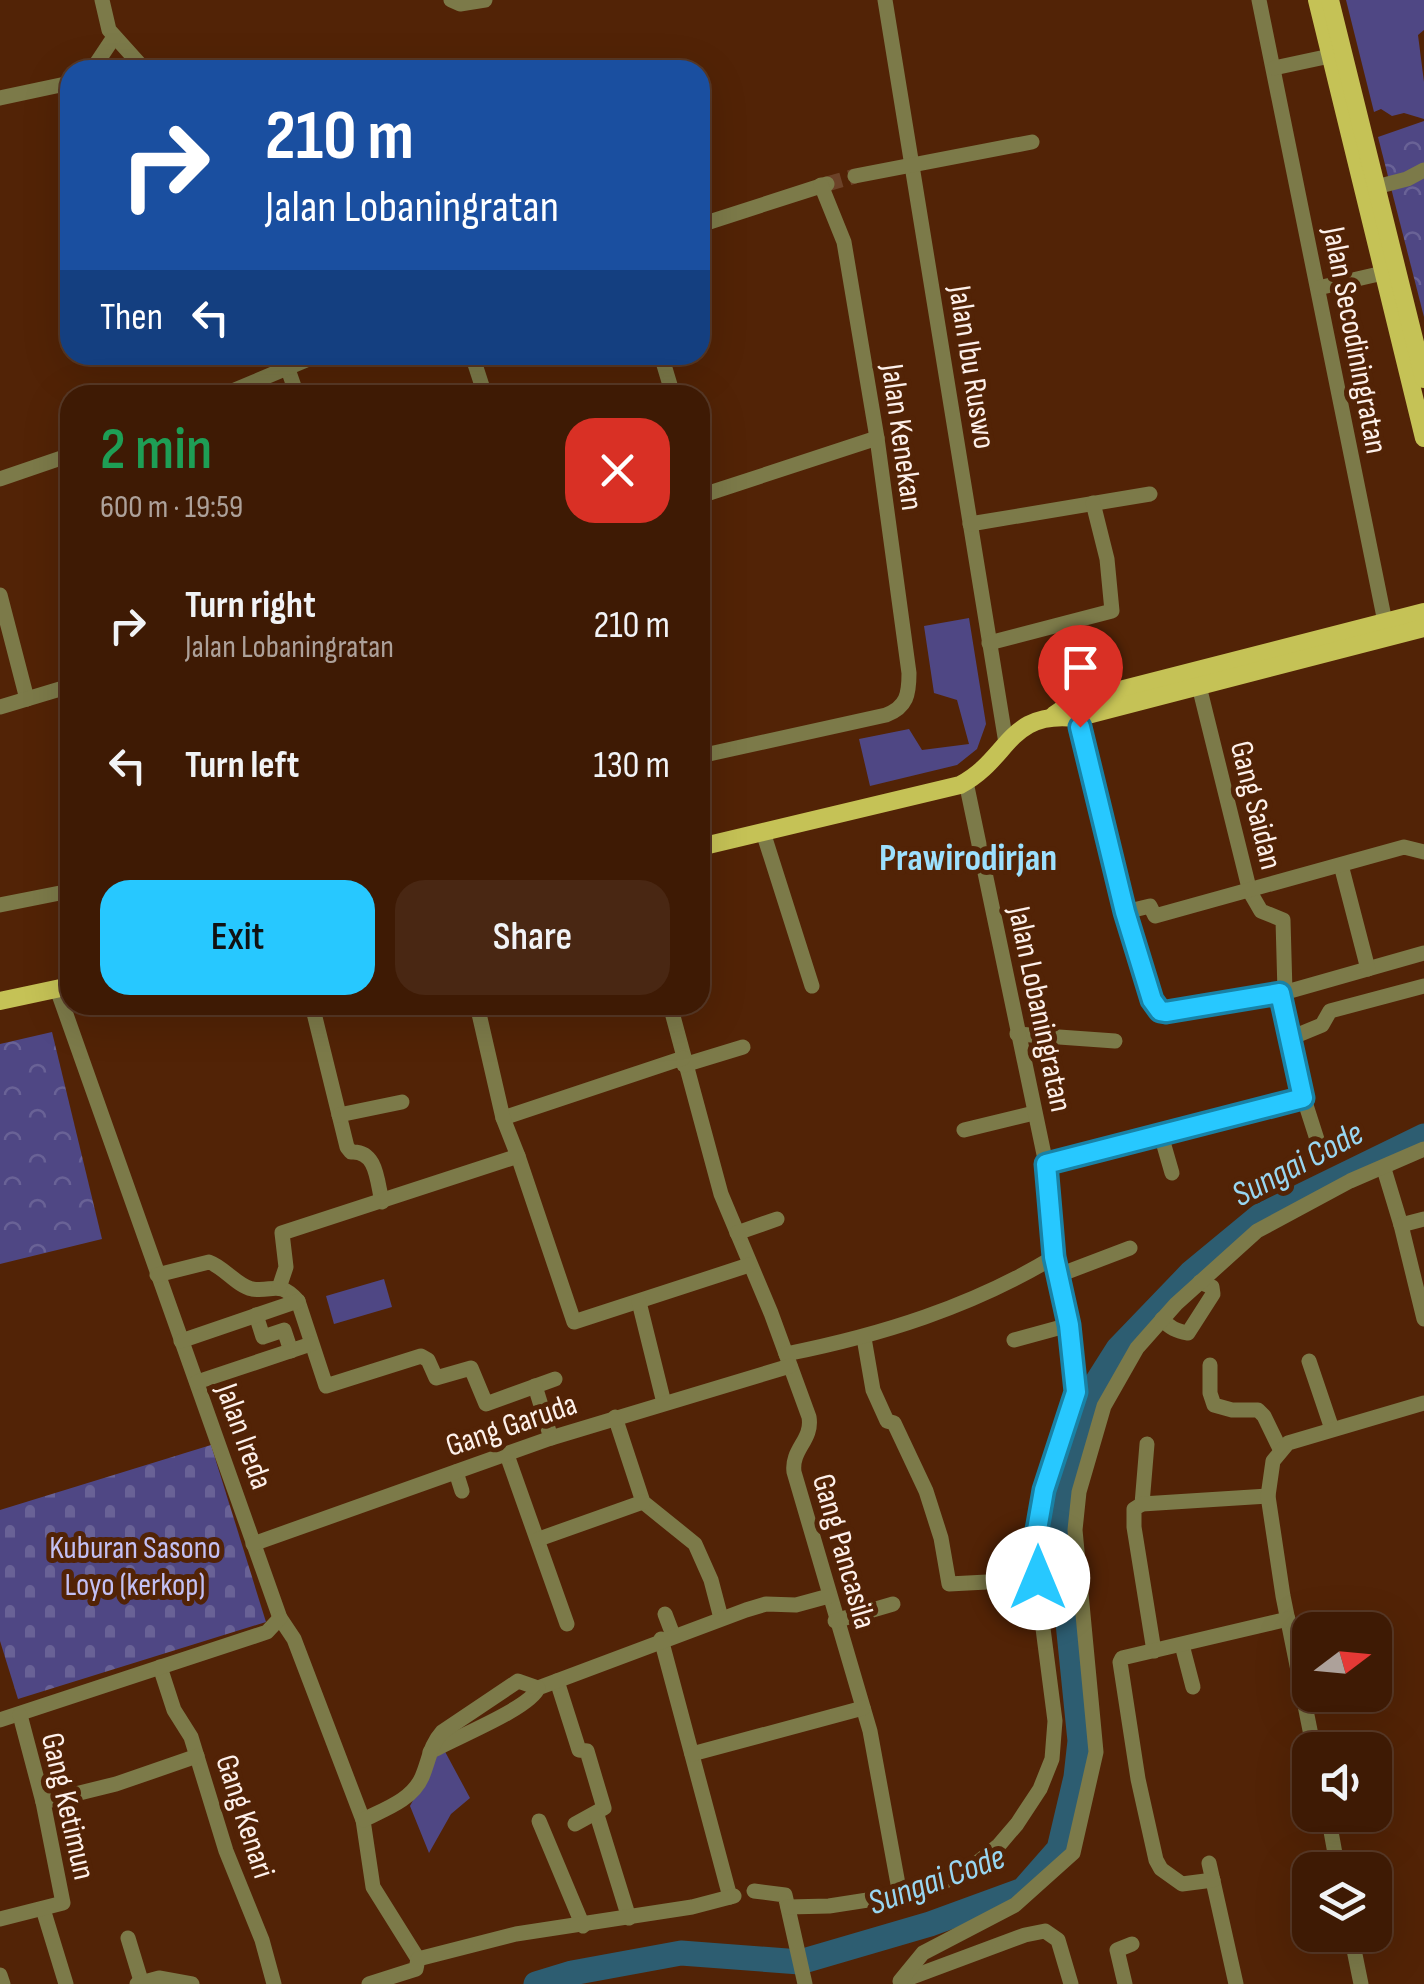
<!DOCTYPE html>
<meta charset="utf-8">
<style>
:root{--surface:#3e1a04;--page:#492713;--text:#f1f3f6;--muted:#ada19a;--line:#573826;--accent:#27c8ff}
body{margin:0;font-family:"Sofia Sans Condensed",sans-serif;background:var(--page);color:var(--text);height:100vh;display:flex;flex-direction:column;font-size:38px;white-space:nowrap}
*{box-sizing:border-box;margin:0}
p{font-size:32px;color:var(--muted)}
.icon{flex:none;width:55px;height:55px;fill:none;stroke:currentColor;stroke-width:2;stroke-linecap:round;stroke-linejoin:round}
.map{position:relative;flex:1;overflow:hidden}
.details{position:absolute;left:60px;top:385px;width:650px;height:630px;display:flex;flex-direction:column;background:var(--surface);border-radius:30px;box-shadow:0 10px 40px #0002,0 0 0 2px var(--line)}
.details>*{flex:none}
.guide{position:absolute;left:60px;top:60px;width:650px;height:305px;border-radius:30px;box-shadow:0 10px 40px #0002,0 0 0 2px var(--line);background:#1a4fa0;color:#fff;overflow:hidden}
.needle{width:65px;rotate:74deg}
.buttons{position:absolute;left:1292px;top:1612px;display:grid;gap:20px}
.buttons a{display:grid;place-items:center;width:100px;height:100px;border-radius:20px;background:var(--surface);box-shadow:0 10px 40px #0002,0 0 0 2px var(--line);font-size:50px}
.pin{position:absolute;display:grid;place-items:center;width:85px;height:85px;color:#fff;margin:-102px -42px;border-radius:50% 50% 50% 0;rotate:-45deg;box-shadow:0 0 10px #0007}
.pin .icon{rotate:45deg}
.me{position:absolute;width:110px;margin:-55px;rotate:0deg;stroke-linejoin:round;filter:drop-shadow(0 0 8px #0008)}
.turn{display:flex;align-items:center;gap:35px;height:210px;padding:0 40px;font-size:45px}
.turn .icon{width:130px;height:130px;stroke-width:2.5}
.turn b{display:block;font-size:70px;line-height:85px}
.then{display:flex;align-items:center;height:95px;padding:0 40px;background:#0003;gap:20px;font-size:38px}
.round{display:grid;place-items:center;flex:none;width:105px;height:105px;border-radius:30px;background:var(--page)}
.overview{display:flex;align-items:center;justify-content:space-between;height:170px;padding:0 40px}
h1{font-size:60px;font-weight:600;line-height:75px;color:#1e9e55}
.action{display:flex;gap:20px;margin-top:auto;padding:20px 40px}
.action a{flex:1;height:115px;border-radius:30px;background:var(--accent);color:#111;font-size:40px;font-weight:600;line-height:115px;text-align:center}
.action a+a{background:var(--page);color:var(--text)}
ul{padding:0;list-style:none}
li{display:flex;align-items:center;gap:30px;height:140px;padding:0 40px}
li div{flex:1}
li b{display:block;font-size:38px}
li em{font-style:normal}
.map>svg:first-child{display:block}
</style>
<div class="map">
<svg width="1424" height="1984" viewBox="0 0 1424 1984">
<defs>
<pattern id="cemetery-stones" width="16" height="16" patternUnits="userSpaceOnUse" patternTransform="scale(2.5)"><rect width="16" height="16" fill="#4f4784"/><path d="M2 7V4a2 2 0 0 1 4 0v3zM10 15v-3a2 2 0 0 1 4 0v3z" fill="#696296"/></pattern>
<pattern id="park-crowns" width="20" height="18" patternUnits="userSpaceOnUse" patternTransform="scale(2.5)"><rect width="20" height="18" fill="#4f4784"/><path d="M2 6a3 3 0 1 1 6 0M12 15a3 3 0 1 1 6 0" fill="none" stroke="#696296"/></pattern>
</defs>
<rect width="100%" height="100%" fill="#522306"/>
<g fill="#4f4784">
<polygon points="1346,0 1424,0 1424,30 1418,35 1424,82 1424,119 1404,113 1392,116 1381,109 1374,112"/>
<polygon points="969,618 986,724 977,749 957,765 870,786 859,739 909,729 922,750 969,744 957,700 934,693 924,626"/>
<polygon points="384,1279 392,1307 334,1324 326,1296"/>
<polygon points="442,1746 470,1798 451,1814 429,1853 410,1806"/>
</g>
<polygon fill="url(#cemetery-stones)" points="211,1445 266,1622 18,1699 0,1641 0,1510"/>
<g fill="url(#park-crowns)">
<polygon points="1424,121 1424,317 1378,137"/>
<polygon points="52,1032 102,1239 0,1264 0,1044"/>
</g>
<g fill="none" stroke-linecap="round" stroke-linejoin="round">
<polyline stroke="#2d5d71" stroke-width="25" points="536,1984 572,1973 681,1953 800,1962 930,1924 1023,1890 1059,1849 1076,1777 1080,1741 1058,1524 1066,1472 1092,1390 1118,1349 1191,1273 1260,1216 1424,1136"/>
<polyline stroke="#6c4228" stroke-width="15" stroke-dasharray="15 8" stroke-linecap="butt" points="827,184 855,176"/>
<g stroke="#7c7a49" stroke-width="15">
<polyline points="102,0 109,30 145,70"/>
<polyline points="451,0 460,4 485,0"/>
<polyline points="885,0 1006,743"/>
<polyline points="1259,0 1385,622"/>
<polyline points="1274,68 1330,56"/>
<polyline points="92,70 114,37"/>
<polyline points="0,98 70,83"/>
<polyline points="855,176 1032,142"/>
<polyline points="1376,187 1407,179 1424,170"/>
<polyline points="700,225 827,184"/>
<polyline points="1318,288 1383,273"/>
<polyline points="283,355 297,395"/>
<polyline points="472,355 485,395"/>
<polyline points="661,355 673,395"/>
<polyline points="223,395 318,355"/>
<polyline points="0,479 70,455"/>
<polyline points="700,496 877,438"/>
<polyline points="970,524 1150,494"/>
<polyline points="0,595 27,699"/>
<polyline points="989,643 1112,611 1107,559 1093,503"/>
<polyline points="1199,686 1250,892 1261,911 1283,920 1285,992"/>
<polyline points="0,707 70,686"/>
<polyline points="1076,718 1125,912 1152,1000 1160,1011 1290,991 1424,953"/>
<path d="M700,756L886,715C907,707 909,694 909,673L877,438L844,242L821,185"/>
<polyline points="763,832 812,986"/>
<polyline points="1341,865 1368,969"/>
<polyline points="0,905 70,891"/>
<polyline points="1125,912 1150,906 1155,916 1404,847 1424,852"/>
<polyline points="57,989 280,1618 294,1639 363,1820 373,1887 418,1959"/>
<polyline points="1280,993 1297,1077 1322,1155"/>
<path d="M312,1005L347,1147L351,1152C377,1150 377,1181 382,1202"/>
<path d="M670,1005L721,1194L771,1313L809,1417C813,1440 791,1449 794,1472L870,1731L900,1895"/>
<polyline points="1017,1034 1115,1041"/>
<polyline points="1288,1039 1322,1025 1330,1011 1424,986"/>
<polyline points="684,1065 743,1047"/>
<polyline points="339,1115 402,1102"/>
<polyline points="503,1118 683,1058"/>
<polyline points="964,1130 1034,1113"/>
<polyline points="1161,1135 1172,1173"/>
<polyline points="518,1156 574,1322 749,1265"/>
<polyline points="1046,1164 1303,1098"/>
<polyline points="1384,1169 1401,1225"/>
<polyline points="1424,1219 1401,1225 1424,1319"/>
<polyline points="737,1233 777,1219"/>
<path d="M157,1275L209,1262C224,1267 237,1286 252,1289C274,1292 279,1280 298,1301L326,1386L421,1356L428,1360L436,1378L471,1368L486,1404L555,1379"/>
<polyline points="1059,1275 1130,1248"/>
<polyline points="279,1288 286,1267 282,1233 518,1156 503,1118 477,1005"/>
<polyline points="639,1302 664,1403"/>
<polyline points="256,1315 263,1337 284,1330 291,1351"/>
<path d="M1162,1319C1170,1328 1176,1331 1188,1333L1213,1294L1212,1287L1200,1282"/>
<polyline points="864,1338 873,1390 887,1421 894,1423 926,1491 941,1538 949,1584 1006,1581 1038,1575"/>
<polyline points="1014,1340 1069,1325"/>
<polyline points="181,1341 298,1301"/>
<path d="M786,1354C881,1335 971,1307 1054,1257"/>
<polyline points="1309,1361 1332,1429"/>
<polyline points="1210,1365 1210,1393 1214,1405 1232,1410 1258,1410 1264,1416 1280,1449"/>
<polyline points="197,1382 311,1344"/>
<polyline points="535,1386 551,1438"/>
<polyline points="615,1417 643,1502 695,1544 711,1580 721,1618"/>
<polyline points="1147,1444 1142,1504 1134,1509 1134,1527 1154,1651"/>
<polyline points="507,1455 567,1624"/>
<polyline points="456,1472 462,1491"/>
<polyline points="1142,1504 1268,1496"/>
<polyline points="539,1539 643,1502"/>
<polyline points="253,1544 551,1438 790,1366"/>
<polyline points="665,1614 673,1635"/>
<polyline points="835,1621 893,1604"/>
<polyline points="661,1639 730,1897"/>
<polyline points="1182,1645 1193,1687"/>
<polyline points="160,1667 174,1710 191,1737 226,1851 262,1940 274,1984"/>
<polyline points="557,1681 579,1750 587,1751 604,1808 575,1824"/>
<polyline points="0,1720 267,1632 280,1618"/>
<polyline points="1314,1750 1283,1596 1268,1496 1273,1461 1288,1443 1424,1403"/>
<path d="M430,1752C452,1739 531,1708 538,1688L746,1610L766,1604L796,1605L829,1596"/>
<polyline points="692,1754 863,1708"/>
<polyline points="43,1802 116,1784 197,1756"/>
<polyline points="597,1815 629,1918"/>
<polyline points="1328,1815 1338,1870"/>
<path d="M363,1820C385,1809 412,1800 422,1777C429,1761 430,1745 442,1732L518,1681L538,1688"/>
<polyline points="539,1821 583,1926"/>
<polyline points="1209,1863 1236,1984"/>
<polyline points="1213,1880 1182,1884 1161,1869 1156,1860 1138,1779 1120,1662 1122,1658 1288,1619"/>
<polyline points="754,1891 785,1895 805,1984"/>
<polyline points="788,1907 829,1906 900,1895 937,1885 967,1871 999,1845 1017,1824 1040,1789 1052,1759 1055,1721 1041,1613 1037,1530 1044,1490 1076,1392 1069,1325 1053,1249 1046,1164 966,782"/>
<polyline points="43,1909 66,1984"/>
<polyline points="0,1919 63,1903 43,1802 20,1715"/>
<polyline points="1351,1935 1361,1984"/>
<polyline points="128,1938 142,1984"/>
<polyline points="0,1975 3,1984"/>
<polyline points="904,1980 1025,1935 1045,1931 1058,1940 1071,1984"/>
<polyline points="900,1981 923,1953 1015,1905 1073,1853 1096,1752 1075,1530 1079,1492 1104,1406 1137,1348 1176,1304 1257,1231 1350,1181 1424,1149"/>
<polyline points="137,1984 159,1978 192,1984"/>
<polyline points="369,1984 416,1969 418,1959 516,1934 692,1907 734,1896"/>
<polyline points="1125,1984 1117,1950 1132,1944"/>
</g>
<g stroke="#c5c256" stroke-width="18">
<polyline points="1317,0 1424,438"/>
<polyline points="1330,0 1424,379"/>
<polyline points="1054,715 1073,702 1424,612"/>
<path d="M700,847L960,785C1010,759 1007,710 1076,718L1424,628"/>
<polyline points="0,1001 70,986"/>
</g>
</g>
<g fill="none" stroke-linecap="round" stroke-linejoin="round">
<g stroke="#1982a6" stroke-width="25">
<polyline id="route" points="1038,1578 1037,1530 1044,1490 1076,1392 1069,1325 1054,1257 1046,1164 1303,1098 1280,993 1166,1012 1160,1011 1152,1000 1125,912 1080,727"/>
</g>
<use href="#route" stroke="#27c8ff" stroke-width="18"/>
</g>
<g text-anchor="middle" stroke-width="10" stroke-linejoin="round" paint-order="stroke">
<g font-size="32" fill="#fdf0ea" stroke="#522306">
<text transform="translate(1356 340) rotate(79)" y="11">Jalan Secodiningratan</text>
<text transform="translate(973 367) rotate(81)" y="11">Jalan Ibu Ruswo</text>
<text transform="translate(903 437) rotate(82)" y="11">Jalan Kenekan</text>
<text transform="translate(1257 805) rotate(76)" y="11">Gang Saidan</text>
<text transform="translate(1041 1009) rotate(78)" y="11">Jalan Lobaningratan</text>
<text transform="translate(511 1424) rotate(-19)" y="11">Gang Garuda</text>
<text transform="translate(245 1436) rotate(70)" y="11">Jalan Ireda</text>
<text transform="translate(845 1551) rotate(74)" y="11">Gang Pancasila</text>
<text transform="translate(69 1806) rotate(77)" y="11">Gang Ketimun</text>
<text transform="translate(246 1816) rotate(72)" y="11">Gang Kenari</text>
</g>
<g font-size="32" fill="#c3c0f4" stroke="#522306">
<text x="135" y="1558">Kuburan Sasono<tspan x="135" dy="37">Loyo (kerkop)</tspan></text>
</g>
<g font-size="35" font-style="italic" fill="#98d6f1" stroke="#522306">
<text transform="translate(1297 1163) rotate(-28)" y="12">Sungai Code</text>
<text transform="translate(936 1879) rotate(-20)" y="12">Sungai Code</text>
</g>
<g font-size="38" font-weight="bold" fill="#9ce0fe" stroke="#522306">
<text x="968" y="870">Prawirodirjan</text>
</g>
</g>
</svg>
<div class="buttons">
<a><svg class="needle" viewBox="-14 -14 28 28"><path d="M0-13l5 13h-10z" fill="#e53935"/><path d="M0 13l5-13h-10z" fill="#ada19a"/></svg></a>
<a><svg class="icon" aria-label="sound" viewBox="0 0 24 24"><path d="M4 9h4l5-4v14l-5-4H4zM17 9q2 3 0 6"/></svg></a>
<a><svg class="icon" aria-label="layers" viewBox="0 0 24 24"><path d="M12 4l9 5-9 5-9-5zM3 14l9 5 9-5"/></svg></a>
</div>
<div class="pin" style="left:1080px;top:727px;background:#d93025"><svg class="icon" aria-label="arrive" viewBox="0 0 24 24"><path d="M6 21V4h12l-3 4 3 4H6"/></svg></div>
<svg class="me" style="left:1038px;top:1578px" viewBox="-20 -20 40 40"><circle r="19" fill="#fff"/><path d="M0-13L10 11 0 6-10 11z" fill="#27c8ff"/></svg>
<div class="guide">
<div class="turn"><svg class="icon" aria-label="right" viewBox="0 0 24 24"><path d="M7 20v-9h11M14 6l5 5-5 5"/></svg><div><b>210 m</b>Jalan Lobaningratan</div></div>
<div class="then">Then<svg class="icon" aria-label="left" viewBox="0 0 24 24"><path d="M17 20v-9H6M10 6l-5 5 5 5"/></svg></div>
</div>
<section class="details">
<div class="overview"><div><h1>2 min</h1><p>600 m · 19:59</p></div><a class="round" style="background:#d93025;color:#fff"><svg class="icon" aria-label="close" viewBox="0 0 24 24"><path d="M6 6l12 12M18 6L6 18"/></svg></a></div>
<ul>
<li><svg class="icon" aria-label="right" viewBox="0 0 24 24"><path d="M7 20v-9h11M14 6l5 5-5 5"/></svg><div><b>Turn right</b><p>Jalan Lobaningratan</p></div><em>210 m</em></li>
<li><svg class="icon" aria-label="left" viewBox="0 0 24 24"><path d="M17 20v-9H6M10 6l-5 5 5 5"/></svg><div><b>Turn left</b></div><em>130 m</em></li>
</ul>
<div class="action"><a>Exit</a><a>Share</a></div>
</section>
</div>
